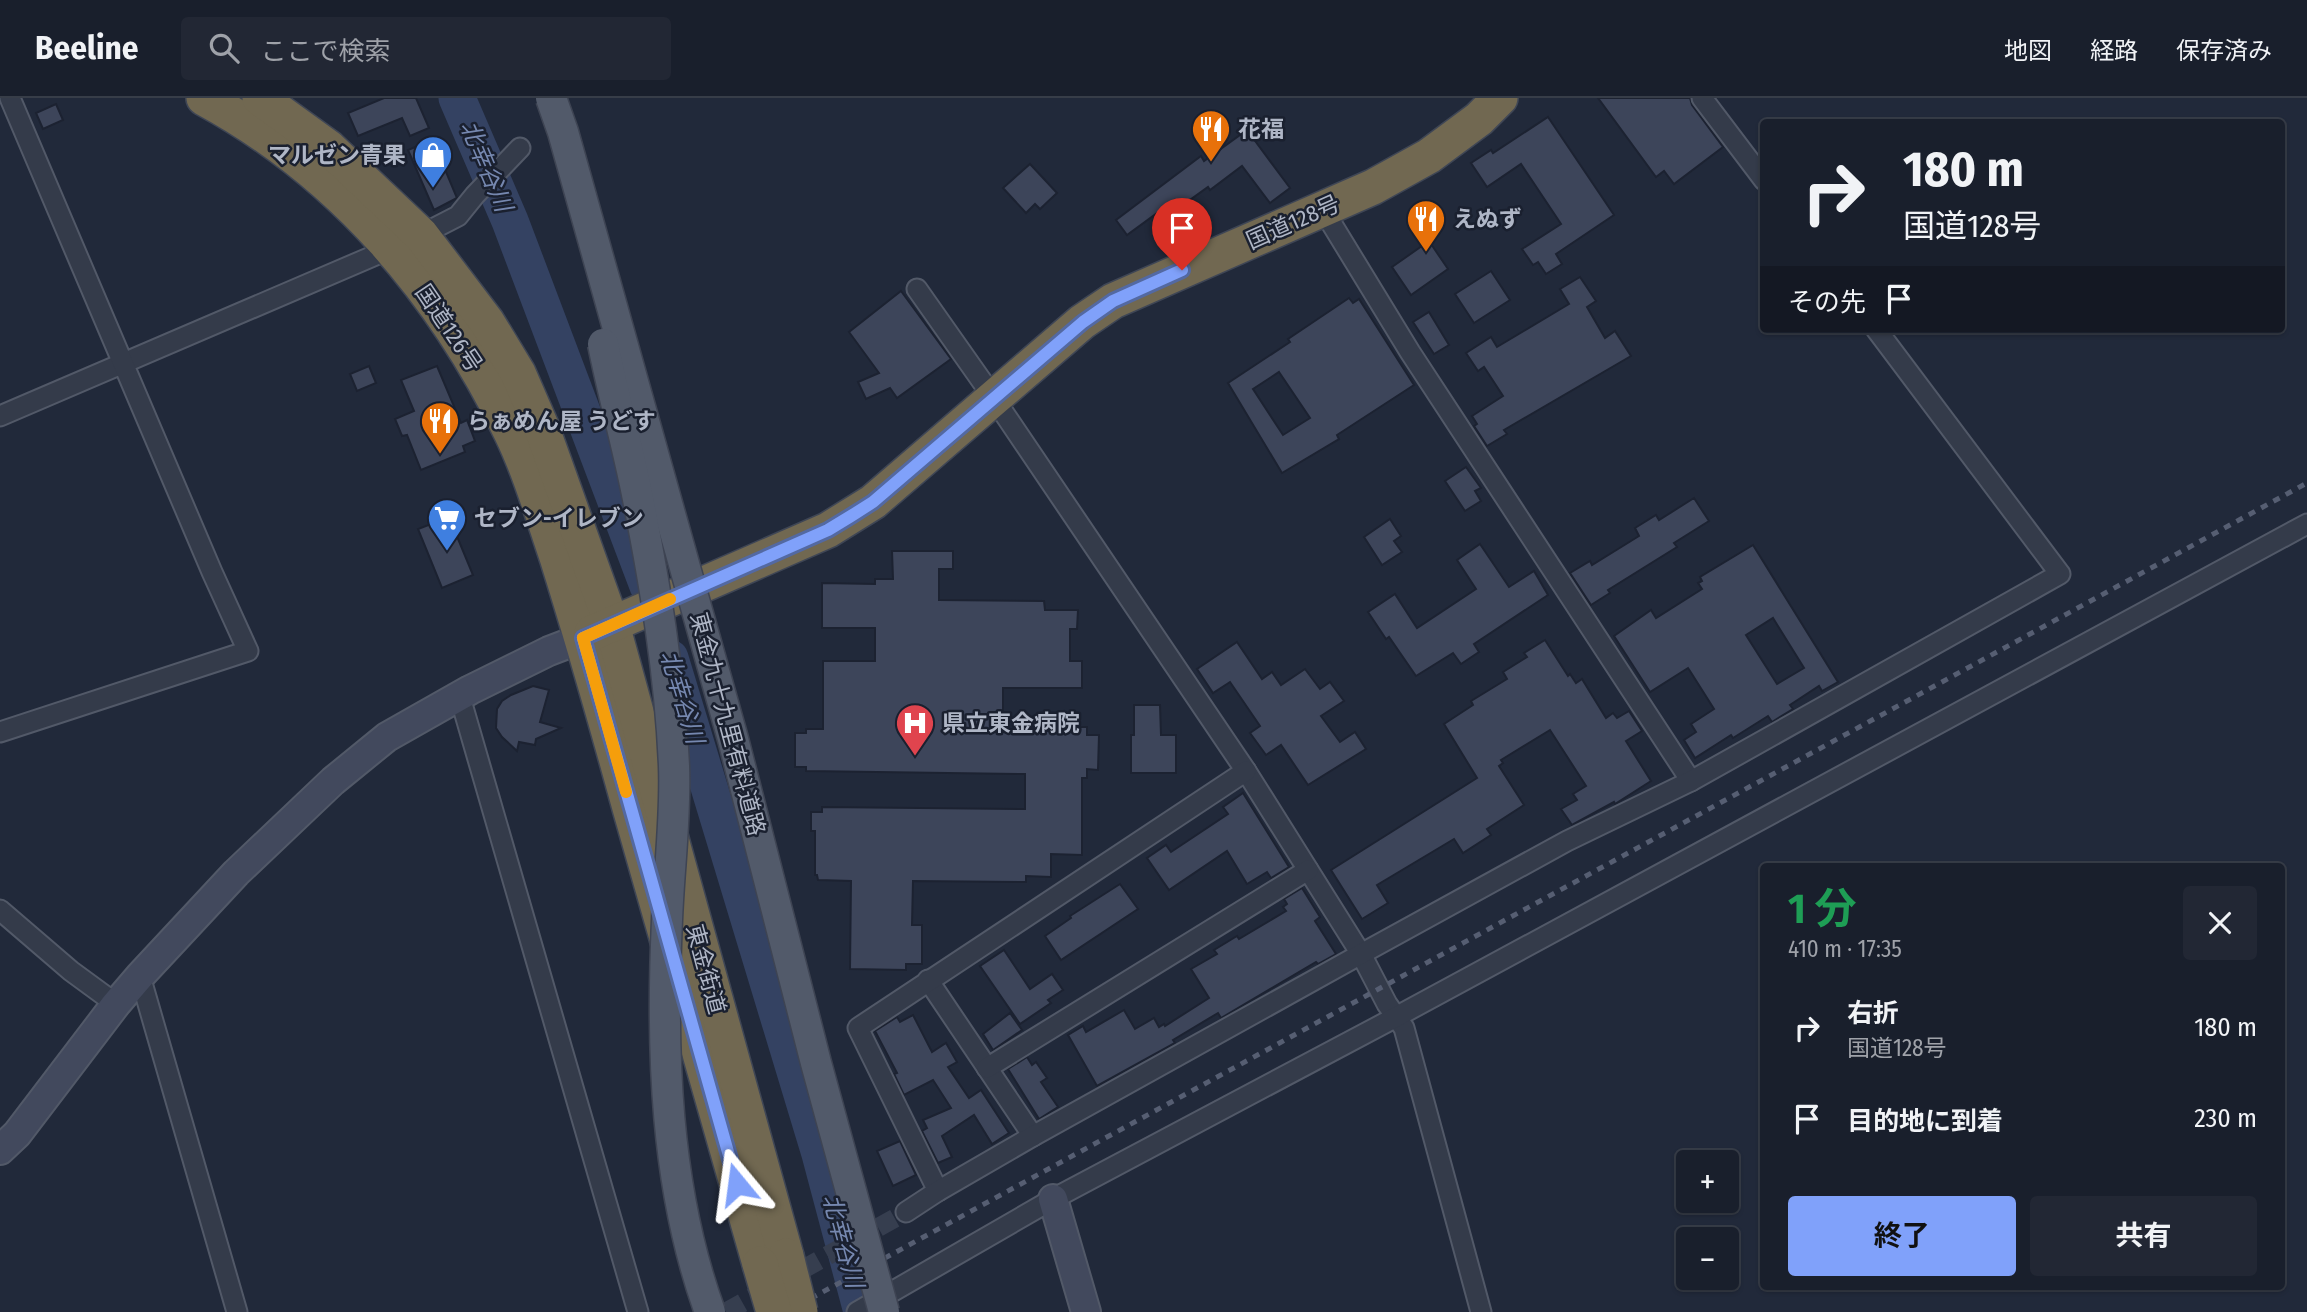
<!DOCTYPE html>
<html lang="ja">
<meta charset="utf-8">
<style>
:root{--surface:#191f2c;--page:#222734;--text:#f1f3f6;--muted:#9fa2a9;--line:#373d48;--accent:#80a1fa}
body{margin:0;font-family:"Fira Sans Condensed","Noto Sans JP",sans-serif;background:var(--page);color:var(--text);height:100vh;display:flex;flex-direction:column;font-size:26px;white-space:nowrap}
*{box-sizing:border-box;margin:0}
p{font-size:23px;color:var(--muted)}
.icon{flex:none;width:38px;height:38px;fill:none;stroke:currentColor;stroke-width:2;stroke-linecap:round;stroke-linejoin:round}
.map{position:relative;flex:1;overflow:hidden}
.sheet{position:absolute;left:1760px;top:765px;width:525px;height:427px;display:flex;flex-direction:column;background:var(--surface);border-radius:7px;box-shadow:0 2px 5px #0004,0 0 0 2px var(--line)}
.sheet>*{flex:none}
.top-card{position:absolute;left:1760px;top:21px;width:525px;height:214px;border-radius:7px;box-shadow:0 2px 5px #0004,0 0 0 2px var(--line);background:#191f2c;color:var(--text);overflow:hidden}
.fabs{position:absolute;left:1676px;top:1052px;display:grid;gap:14px}
.fabs a{display:grid;place-items:center;width:63px;height:63px;border-radius:7px;background:var(--surface);box-shadow:0 2px 5px #0004,0 0 0 2px var(--line);font-size:35px}
.pin{position:absolute;display:grid;place-items:center;width:60px;height:60px;color:#fff;margin:-72px -30px;border-radius:50% 50% 50% 0;rotate:-45deg;box-shadow:0 0 7px #0007}
.pin .icon{rotate:45deg}
.me{position:absolute;width:77px;margin:-38px;rotate:344deg;stroke-linejoin:round;filter:drop-shadow(0 0 5px #0008)}
.turn{display:flex;align-items:center;gap:24px;height:147px;padding:0 28px;font-size:32px}
.turn .icon{width:91px;height:91px;stroke-width:2.5}
.turn b{display:block;font-size:49px;line-height:60px}
.then{display:flex;align-items:center;height:66px;padding:0 28px;background:#0003;gap:14px;font-size:26px}
.round{display:grid;place-items:center;flex:none;width:74px;height:74px;border-radius:7px;background:var(--page)}
.head{display:flex;align-items:center;justify-content:space-between;height:119px;padding:0 28px}
h1{font-size:42px;font-weight:700;line-height:52px;color:#1e9e55}
.primary-button{display:flex;gap:14px;margin-top:auto;padding:14px 28px}
.primary-button a{flex:1;height:80px;border-radius:7px;background:var(--accent);color:#111;font-size:28px;font-weight:700;line-height:80px;text-align:center}
.primary-button a+a{background:var(--page);color:var(--text)}
ul{padding:0;list-style:none}
li{display:flex;align-items:center;gap:21px;height:91px;padding:0 28px}
li div{flex:1}
li b{display:block;font-size:26px}
li em{font-style:normal}
header{display:flex;align-items:center;gap:42px;box-sizing:border-box;height:98px;padding:0 35px;background:var(--surface);border-bottom:2px solid var(--line)}
header strong{font-size:33px}
nav{display:flex;gap:38px;margin-inline-start:auto;font-size:24px}
.search{width:490px;height:63px;background:var(--page);display:flex;align-items:center;gap:18px;box-sizing:border-box;padding:0 24px;border-radius:7px;color:var(--muted);font-size:26px}
.map>svg:first-child{display:block}
</style>
<header>
<strong>Beeline</strong>
<div class="search"><svg class="icon" aria-label="search" viewBox="0 0 24 24"><circle cx="10" cy="10" r="6"/><path d="M15 15l6 6"/></svg>ここで検索</div>
<nav><a>地図</a><a>経路</a><a>保存済み</a></nav>
</header>
<div class="map">
<svg width="2307" height="1214" viewBox="0 0 2307 1214">
<rect width="100%" height="100%" fill="#21293a"/>
<g fill="none" stroke-linecap="round" stroke-linejoin="round">
<g stroke="#344262" stroke-width="37">
<polyline points="457,0 510,123 648,488"/>
<polyline points="670,560 820,1056 862,1214"/>
</g>
</g>
<g fill="#3d455a" stroke="#1c2231" stroke-width="2" fill-rule="evenodd">
<polygon points="384,0 416,0 429,30 410,38 402,20 358,38 348,15"/>
<polygon points="1598,0 1690,0 1692,7 1723,49 1674,86 1664,73 1656,79"/>
<polygon points="56,6 63,22 43,31 36,15"/>
<polygon points="1548,19 1614,117 1556,156 1562,166 1546,176 1538,164 1533,167 1522,151 1561,126 1521,66 1487,89 1471,65 1491,52 1493,55"/>
<polygon points="1247,32 1290,90 1270,105 1242,68 1210,92 1208,89 1180,109 1175,102 1127,137 1116,122 1201,58 1204,63"/>
<polygon points="427,44 439,71 444,69 457,100 434,112 408,52"/>
<polygon points="1030,66 1057,95 1040,111 1035,106 1026,115 1003,90"/>
<polygon points="1429,143 1448,171 1411,197 1392,169"/>
<polygon points="1491,173 1510,202 1474,225 1455,196"/>
<polygon points="1580,179 1596,203 1587,209 1605,240 1615,233 1631,258 1504,332 1507,336 1487,348 1474,328 1477,326 1472,318 1503,298 1484,269 1478,273 1466,255 1491,239 1497,249 1569,206 1560,191"/>
<polygon points="901,193 951,261 897,300 890,290 866,301 858,284 879,275 849,234"/>
<path d="M1349,200L1353,205L1359,201L1414,287L1337,337L1339,341L1282,375L1228,285L1290,244L1288,241ZM1279,274L1310,320L1283,337L1253,291Z"/>
<polygon points="1429,214 1449,247 1434,256 1413,224"/>
<polygon points="369,268 376,285 357,293 350,276"/>
<polygon points="437,268 461,325 467,322 475,343 463,348 465,354 421,372 407,337 402,338 395,321 414,313 401,282"/>
<polygon points="1466,369 1481,390 1475,393 1481,403 1465,413 1445,383"/>
<polygon points="1694,400 1709,423 1674,445 1677,449 1608,492 1610,495 1591,507 1570,475 1590,463 1592,467 1639,438 1635,430 1656,417 1659,422"/>
<polygon points="449,419 473,477 442,490 418,431"/>
<polygon points="1390,421 1401,438 1394,443 1402,454 1382,467 1364,439"/>
<polygon points="1480,446 1509,489 1534,473 1548,497 1474,546 1479,554 1461,566 1453,555 1416,578 1389,539 1386,541 1368,514 1395,496 1417,530 1476,491 1457,462"/>
<path d="M1753,447L1838,584L1822,593L1819,588L1790,607L1793,611L1772,624L1768,618L1733,640L1731,637L1695,660L1684,642L1696,634L1691,626L1714,611L1690,573L1688,570L1650,594L1614,538L1651,512L1656,520L1702,491L1698,485L1702,483L1700,479ZM1773,520L1804,570L1777,586L1746,537Z"/>
<polygon points="892,453 953,453 953,471 939,471 939,502 1044,503 1045,512 1078,512 1077,531 1070,531 1070,563 1082,563 1082,590 1003,590 1003,632 1068,633 1068,629 1087,629 1087,637 1099,637 1098,672 1087,671 1087,680 1082,680 1082,757 1051,756 1051,779 1026,778 1026,784 913,783 912,827 922,827 922,866 906,866 906,872 850,871 851,783 818,782 817,777 815,777 815,733 811,733 811,714 822,714 822,709 1025,711 1025,676 806,673 806,669 795,669 795,635 806,635 806,631 823,631 823,563 875,563 875,530 822,530 822,485 875,486 875,481 893,481"/>
<polygon points="1545,542 1568,578 1570,576 1576,585 1582,581 1606,620 1613,615 1617,620 1629,613 1642,633 1626,643 1651,683 1615,706 1614,704 1572,727 1561,711 1577,702 1573,696 1586,688 1550,632 1501,662 1503,665 1499,668 1524,707 1487,731 1491,737 1463,755 1454,741 1377,787 1388,805 1362,821 1331,772 1477,680 1444,626 1473,607 1471,603 1507,581 1503,574 1527,559 1524,555"/>
<polygon points="1237,544 1262,581 1272,574 1281,587 1305,571 1320,591 1330,584 1344,603 1321,618 1340,644 1355,634 1366,651 1308,687 1281,647 1266,657 1250,635 1260,628 1230,584 1213,595 1197,571"/>
<polygon points="533,588 549,592 540,624 561,630 536,641 535,647 519,644 517,653 502,639 496,630 497,611 502,603 511,597"/>
<polygon points="1134,607 1160,607 1161,637 1176,637 1176,675 1131,675 1131,637 1134,637"/>
<polygon points="1243,695 1289,769 1271,780 1267,774 1247,786 1227,753 1169,792 1147,760 1166,747 1171,754 1228,716 1223,709"/>
<polygon points="1120,786 1138,811 1061,862 1045,838 1071,820 1070,818"/>
<polygon points="1302,790 1320,819 1315,823 1336,856 1318,866 1316,864 1221,920 1218,915 1173,942 1175,945 1097,988 1068,937 1083,928 1086,934 1124,912 1135,931 1154,920 1159,929 1164,926 1165,928 1209,900 1191,871 1217,856 1214,852 1237,838 1239,841 1286,813 1283,809 1287,806 1284,801"/>
<polygon points="1004,852 1030,891 1052,876 1063,892 1048,902 1051,905 1020,926 980,868"/>
<polygon points="1010,915 1022,932 993,952 983,936"/>
<polygon points="913,917 932,954 946,945 957,964 948,969 969,1000 981,992 1009,1035 992,1046 974,1017 942,1038 952,1059 938,1065 922,1033 927,1030 923,1022 951,1010 933,982 904,997 894,976 897,975 875,933 897,919 900,924"/>
<polygon points="1027,959 1032,967 1036,964 1047,980 1041,984 1058,1009 1039,1021 1008,971"/>
<polygon points="900,1043 916,1077 893,1088 877,1053"/>
</g>
<g fill="none" stroke-linecap="round" stroke-linejoin="round">
<polyline stroke="#363e4f" stroke-width="19" stroke-dasharray="19 10" stroke-linecap="butt" points="726,1214 906,1114"/>
<g stroke="#525968" stroke-width="23">
<g id="street">
<polyline points="1702,0 1764,82"/>
<polyline points="1322,110 1410,254 1691,683"/>
<polyline points="421,137 458,118 475,97 520,50"/>
<polyline points="917,191 993,299 1246,673 1361,856 1387,906 1404,930 1481,1214"/>
<polyline points="0,318 392,150"/>
<polyline points="460,599 638,1214"/>
<polyline points="0,634 248,553 212,474 10,0"/>
<polyline points="0,812 71,873 116,906"/>
<polyline points="140,878 237,1214"/>
<polyline points="928,882 1033,1038"/>
<polyline points="987,970 1308,772"/>
<polyline points="938,1093 858,930 1246,673"/>
<polyline points="906,1114 938,1093 1033,1038 1361,856 1567,743 1691,683 2060,476 1876,231"/>
<polyline points="857,1214 1053,1101 1396,919 2307,426"/>
</g>
</g>
<g stroke="#525968" stroke-width="32">
<g id="secondary">
<polyline points="0,1052 17,1036 116,906 140,878 236,775 333,683 387,639 470,592 549,553 583,540"/>
<polyline points="1053,1101 1086,1214"/>
</g>
</g>
<g stroke="#3f4655" stroke-width="38">
<g id="highway">
<path d="M204,0C342,75 443,194 511,334C530,373 543,418 557,459C583,542 607,626 630,710C674,862 717,1014 760,1166"/>
<polyline points="260,0 329,50 421,137 487,224 518,275 541,328 612,527 786,1158"/>
<polyline points="592,535 828,432 873,404 1082,224 1113,203 1373,89 1429,58 1479,21 1500,0"/>
</g>
</g>
<use href="#street" stroke="#343b4a" stroke-width="19"/>
<use href="#secondary" stroke="#42495d" stroke-width="28"/>
<use href="#highway" stroke="#716851" stroke-width="35"/>
<polyline stroke="#565e72" stroke-width="5" stroke-dasharray="7 7" stroke-linecap="butt" points="786,1214 2307,385"/>
<g stroke="#3e4453" stroke-width="33" stroke-linecap="butt">
<g id="primary-bridge">
<polyline points="551,0 563,34 733,641 816,965 884,1214"/>
<path d="M603,246C613,296 627,346 637,396C655,486 670,576 674,668C676,720 669,770 667,822C661,952 665,1090 710,1214"/>
</g>
</g>
<g stroke="#3f4655" stroke-width="38" stroke-linecap="butt">
<g id="highway-bridge">
<polyline points="786,1158 800,1214"/>
<polyline points="760,1166 774,1214"/>
</g>
</g>
<use href="#primary-bridge" stroke="#525a6a" stroke-width="30"/>
<use href="#highway-bridge" stroke="#716851" stroke-width="35"/>
</g>
<g fill="none" stroke-linecap="round" stroke-linejoin="round">
<g stroke="#5369a2" stroke-width="18">
<polyline id="route" points="737,1086 583,540 828,432 851,418 873,404 1083,224 1113,203 1182,172"/>
</g>
<use href="#route" stroke="#80a1fa" stroke-width="12"/>
<polyline stroke="#f59e0b" stroke-width="12" points="626,694 583,540 670,501"/>
</g>
<defs>
<g id="restaurant-pin" transform="scale(2.0125)"><path d="M0 17L-7.5 6A9.5 9.5 0 1 1 7.5 6Z" fill="#e8710a" stroke="#1a202f"/><path d="M-5-6h1v4h1v-4h1v4h1v-4h1v5L-1.5 .5V6h-2V.5L-5-1ZM5-6V6H3V1.5H1.5Q1.5-4 5-6Z" fill="#fff"/></g>
<g id="shop-pin" transform="scale(2.0125)"><path d="M0 17L-7.5 6A9.5 9.5 0 1 1 7.5 6Z" fill="#3f7fe0" stroke="#1a202f"/><path d="M-5-2.5h2.3a2.7 3.5 0 0 1 5.4 0H5L5.5 6h-11ZM-1.5-2.5h3a1.5 2.3 0 0 0-3 0Z" fill="#fff"/></g>
<g id="supermarket-pin" transform="scale(2.0125)"><path d="M0 17L-7.5 6A9.5 9.5 0 1 1 7.5 6Z" fill="#3f7fe0" stroke="#1a202f"/><path d="M-6-5.5h2.5l.6 2H6L4.5 2H-2.5L-4.4-4H-6ZM-1.5 3.2a1.3 1.3 0 1 0 .1 0ZM3 3.2a1.3 1.3 0 1 0 .1 0Z" fill="#fff"/></g>
<g id="hospital-pin" transform="scale(2.0125)"><path d="M0 17L-7.5 6A9.5 9.5 0 1 1 7.5 6Z" fill="#e0444e" stroke="#1a202f"/><path d="M-5-5h3v3.5h4V-5h3V5h-3V1.5h-4V5h-3Z" fill="#fff"/></g>
</defs>
<g fill-rule="evenodd">
<use href="#restaurant-pin" x="1211" y="31"/>
<use href="#shop-pin" x="433" y="57"/>
<use href="#restaurant-pin" x="1426" y="121"/>
<use href="#restaurant-pin" x="440" y="323"/>
<use href="#supermarket-pin" x="447" y="420"/>
<use href="#hospital-pin" x="915" y="625"/>
</g>
<g text-anchor="middle" stroke-width="5" stroke-linejoin="round" paint-order="stroke">
<g font-size="23" font-weight="bold" fill="#afb6c6" stroke="#1a202f" text-anchor="start">
<text x="1238" y="39">花福</text>
<text x="406" y="65" text-anchor="end">マルゼン青果</text>
<text x="1453" y="129">えぬず</text>
<text x="467" y="331">らぁめん屋 うどす</text>
<text x="474" y="428">セブン-イレブン</text>
<text x="942" y="633">県立東金病院</text>
</g>
<g font-size="23" fill="#afb6c6" stroke="#1a202f">
<text transform="translate(1293 124) rotate(-24)" y="8">国道128号</text>
<text transform="translate(449 230) rotate(56)" y="8">国道126号</text>
<text transform="translate(728 626) rotate(75)" y="8">東金九十九里有料道路</text>
<text transform="translate(706 871) rotate(75)" y="8">東金街道</text>
</g>
<g font-size="24" font-style="italic" fill="#7688b0" stroke="#1a202f">
<text transform="translate(486 68) rotate(67)" y="8">北幸谷川</text>
<text transform="translate(682 599) rotate(73)" y="8">北幸谷川</text>
<text transform="translate(843 1143) rotate(75)" y="8">北幸谷川</text>
</g>
</g>
</svg>
<div class="fabs">
<a>+</a>
<a>−</a>
</div>
<div class="pin" style="left:1182px;top:172px;background:#d93025"><svg class="icon" aria-label="arrive" viewBox="0 0 24 24"><path d="M6 21V4h12l-3 4 3 4H6"/></svg></div>
<svg class="me" style="left:737px;top:1086px" viewBox="-20 -20 40 40"><path d="M0-17L14 15 0 8-14 15z" fill="#80a1fa" stroke="#fff" stroke-width="4"/></svg>
<div class="top-card">
<div class="turn"><svg class="icon" aria-label="right" viewBox="0 0 24 24"><path d="M7 20v-9h11M14 6l5 5-5 5"/></svg><div><b>180 m</b>国道128号</div></div>
<div class="then">その先<svg class="icon" aria-label="arrive" viewBox="0 0 24 24"><path d="M6 21V4h12l-3 4 3 4H6"/></svg></div>
</div>
<section class="sheet">
<div class="head"><div><h1>1 分</h1><p>410 m · 17:35</p></div><a class="round"><svg class="icon" aria-label="close" viewBox="0 0 24 24"><path d="M6 6l12 12M18 6L6 18"/></svg></a></div>
<ul>
<li><svg class="icon" aria-label="right" viewBox="0 0 24 24"><path d="M7 20v-9h11M14 6l5 5-5 5"/></svg><div><b>右折</b><p>国道128号</p></div><em>180 m</em></li>
<li><svg class="icon" aria-label="arrive" viewBox="0 0 24 24"><path d="M6 21V4h12l-3 4 3 4H6"/></svg><div><b>目的地に到着</b></div><em>230 m</em></li>
</ul>
<div class="primary-button"><a>終了</a><a>共有</a></div>
</section>
</div>
